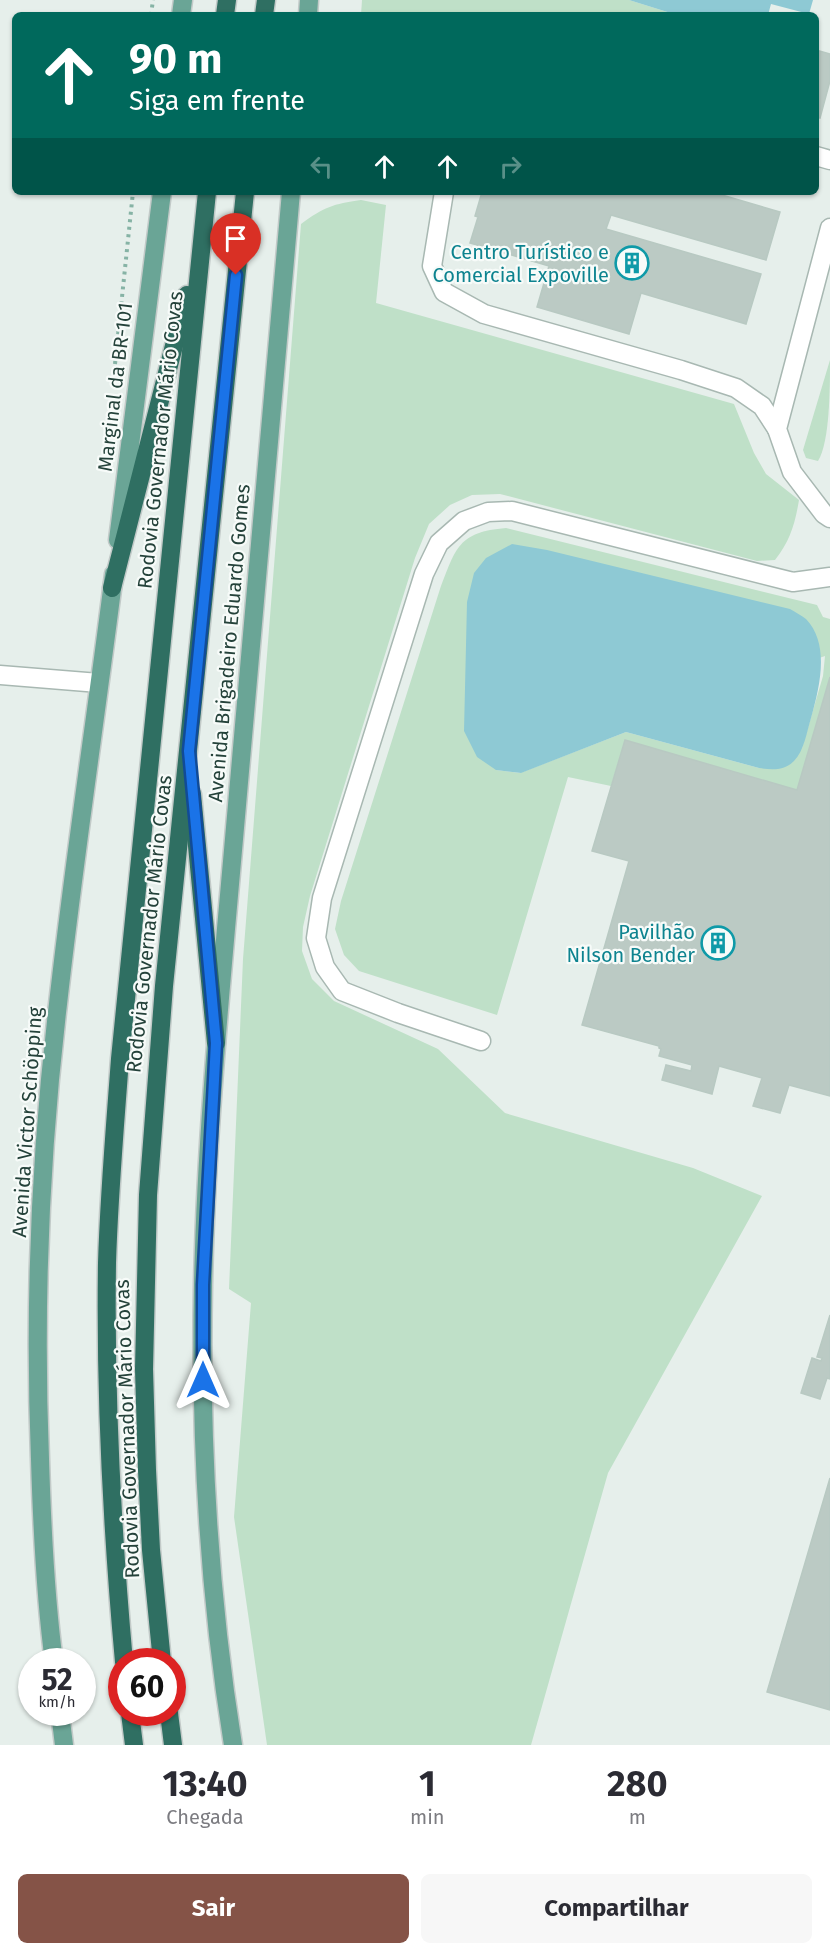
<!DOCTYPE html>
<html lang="pt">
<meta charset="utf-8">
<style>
:root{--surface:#fff;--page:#f7f7f7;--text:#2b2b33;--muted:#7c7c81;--accent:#855347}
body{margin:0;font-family:"Fira Sans",sans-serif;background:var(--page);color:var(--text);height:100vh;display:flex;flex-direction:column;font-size:22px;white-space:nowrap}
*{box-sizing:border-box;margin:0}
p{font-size:20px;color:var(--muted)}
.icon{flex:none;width:33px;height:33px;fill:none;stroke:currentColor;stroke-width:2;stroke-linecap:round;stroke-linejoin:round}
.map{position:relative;height:1745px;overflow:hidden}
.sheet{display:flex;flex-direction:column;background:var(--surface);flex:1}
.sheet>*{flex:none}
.guide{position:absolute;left:12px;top:12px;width:807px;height:183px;border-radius:9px;box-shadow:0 2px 4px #0004;background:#00695c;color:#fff;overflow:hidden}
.speed{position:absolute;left:18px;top:1648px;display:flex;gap:12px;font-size:30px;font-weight:700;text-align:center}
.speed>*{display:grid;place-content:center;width:78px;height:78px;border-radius:50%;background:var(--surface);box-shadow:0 2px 4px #0004;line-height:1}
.speed small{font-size:15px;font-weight:400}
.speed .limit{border:9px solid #d22;background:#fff;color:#111}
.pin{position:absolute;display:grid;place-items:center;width:51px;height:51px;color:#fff;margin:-62px -26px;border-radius:50% 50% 50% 0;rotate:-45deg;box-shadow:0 0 6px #0007}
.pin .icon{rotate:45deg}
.me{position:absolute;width:66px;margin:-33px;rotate:0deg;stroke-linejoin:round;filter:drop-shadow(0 0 4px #0008)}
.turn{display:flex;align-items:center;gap:21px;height:126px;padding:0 18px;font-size:27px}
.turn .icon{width:78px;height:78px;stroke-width:2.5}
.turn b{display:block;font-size:42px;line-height:51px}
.lanes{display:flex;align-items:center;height:57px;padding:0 18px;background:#0003;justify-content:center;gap:30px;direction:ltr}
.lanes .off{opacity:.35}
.eta{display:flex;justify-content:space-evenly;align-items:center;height:102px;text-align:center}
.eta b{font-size:36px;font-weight:700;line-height:42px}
.cta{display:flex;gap:12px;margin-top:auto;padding:12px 18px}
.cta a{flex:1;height:69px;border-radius:9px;background:var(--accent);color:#fff;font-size:24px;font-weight:700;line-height:69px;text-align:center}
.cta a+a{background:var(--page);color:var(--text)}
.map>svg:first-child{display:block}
</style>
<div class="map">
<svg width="830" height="1745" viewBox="0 0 830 1745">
<rect width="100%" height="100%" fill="#e6efeb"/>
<g fill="#bfe0c8" fill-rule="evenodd">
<polygon points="362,0 629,0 677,15 361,15"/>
<path d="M361,200L386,205L376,303L734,404L754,453L766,474L799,500C795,524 790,541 775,560L757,561L500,494L472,495L450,505L429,524L415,558L310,896L303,927L302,951L312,979L334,1001L438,1049L505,1113L693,1168L762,1196L608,1473L531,1745H267L234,1517L251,1303L229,1289L243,959L301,224C324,207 333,204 361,200Z"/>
<path d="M830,360C830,386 830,442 818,461L806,458L803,450Z"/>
<path d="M506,528L817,605L823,617L830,619V677L797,790L625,740L611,786L568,777L497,1015L359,971L344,955L335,929L341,901L440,589C456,548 458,532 506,528ZM825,656L823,676L802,748L759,768L626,732L520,773L496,770Z"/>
</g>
<g fill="#8ec9d4">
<polygon points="629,0 813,0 809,14 771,4 768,15 677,15"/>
<path d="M512,544L547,550L790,609C795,612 801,615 806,619C830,644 820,686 811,718C807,731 804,751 794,761C784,771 772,770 759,768L626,732L521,773L496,770L477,757L464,731L467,602L474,573L486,558Z"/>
</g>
<g fill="#bbcac4" stroke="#b8c9c2" stroke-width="1.5">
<polygon points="816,50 830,54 830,81 820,118 816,117"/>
<polygon points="482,192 712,192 780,212 766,260 611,215 606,229 761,274 746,324 641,293 629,334 537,307 549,266 470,243 478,217 475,216"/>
<polygon points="830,677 830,1096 789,1085 780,1113 753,1106 762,1078 719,1066 712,1094 662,1080 666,1065 691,1071 692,1065 659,1056 661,1049 659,1048 659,1046 582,1025 629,861 592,851 625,740 797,790"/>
<polygon points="830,1315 830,1379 827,1378 820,1399 801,1393 812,1358 821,1361 822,1358 817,1357"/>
<polygon points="830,1478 830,1710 767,1692"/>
</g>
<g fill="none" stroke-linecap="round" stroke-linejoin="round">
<g stroke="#a8b8b2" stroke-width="21">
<g id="minor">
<polyline points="816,156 830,160"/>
<polyline points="444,192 432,266 444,292 484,314 681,370 736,388 762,406 777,429"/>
<polyline points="830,228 777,429 792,472 824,514 830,518"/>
<polyline points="0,675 99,683"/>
<polyline points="481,1041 398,1013 342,991 325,967 316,938 322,898 424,574 439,543 464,521 488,512 512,511 793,582 830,577"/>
</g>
</g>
<g stroke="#c2cac8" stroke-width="21">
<g id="major">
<polyline points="181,15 183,0"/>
<polyline points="308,15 309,0"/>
<polyline points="118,540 162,192"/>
<path d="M54,1662C45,1595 42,1527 40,1459C34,1308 40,1155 58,1004C74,860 96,717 114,574"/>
<polyline points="60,1713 64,1745"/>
<path d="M233,1745C209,1596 200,1435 203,1285C206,1136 221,987 234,839C253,624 272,408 291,192"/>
</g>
</g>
<g stroke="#c2cac8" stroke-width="21">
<g id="highway">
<polyline points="225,15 227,0"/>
<polyline points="264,15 266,0"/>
<polyline points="112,588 187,295"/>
<polyline points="192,794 216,1043"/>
<path d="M124,1662C112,1529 105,1396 107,1263C109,1195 115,1127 120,1059L207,192"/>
<polyline points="162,1662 151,1550 147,1470 144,1369 148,1195 164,986 245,192"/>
<polyline points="130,1713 134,1745"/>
<polyline points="169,1713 173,1745"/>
</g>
</g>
<g stroke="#86b3a5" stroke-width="4" stroke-dasharray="3 4.5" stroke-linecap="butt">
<polyline points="151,15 153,0"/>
<polyline points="115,364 133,192"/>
</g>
<use href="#minor" stroke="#fff" stroke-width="18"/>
<use href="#major" stroke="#6aa596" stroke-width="18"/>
<use href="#highway" stroke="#2f6f62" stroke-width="18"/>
</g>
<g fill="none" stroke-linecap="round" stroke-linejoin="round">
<g stroke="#114b97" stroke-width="15">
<polyline id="route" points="203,1380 203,1285 216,1043 189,751 236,275"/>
</g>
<use href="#route" stroke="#1a73e8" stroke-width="10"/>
</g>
<defs>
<g id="building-ring" transform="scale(1.725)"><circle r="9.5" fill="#f7fbf9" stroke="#0f9aa8" stroke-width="1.5"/><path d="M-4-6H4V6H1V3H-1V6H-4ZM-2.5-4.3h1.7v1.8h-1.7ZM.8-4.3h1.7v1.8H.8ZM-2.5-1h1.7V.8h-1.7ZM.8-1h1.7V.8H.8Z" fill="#0f9aa8"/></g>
</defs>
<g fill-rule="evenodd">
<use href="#building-ring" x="632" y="263"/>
<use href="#building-ring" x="718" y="943"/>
</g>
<g text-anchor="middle" stroke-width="4.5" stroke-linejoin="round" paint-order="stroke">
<g font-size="20" fill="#0d838f" stroke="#f7fbf9" text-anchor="end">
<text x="609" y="259">Centro Turístico e<tspan x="609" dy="23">Comercial Expoville</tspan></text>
<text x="695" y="939">Pavilhão<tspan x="695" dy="23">Nilson Bender</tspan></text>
</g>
<g font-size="20" fill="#24423a" stroke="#f7fbf9">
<text transform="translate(115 387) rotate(-83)" y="7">Marginal da BR-101</text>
<text transform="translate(160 440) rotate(-84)" y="7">Rodovia Governador Mário Covas</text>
<text transform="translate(229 643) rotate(-85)" y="7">Avenida Brigadeiro Eduardo Gomes</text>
<text transform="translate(149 924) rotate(-84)" y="7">Rodovia Governador Mário Covas</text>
<text transform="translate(27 1122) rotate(-86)" y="7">Avenida Victor Schöpping</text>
<text transform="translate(127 1429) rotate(-92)" y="7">Rodovia Governador Mário Covas</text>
</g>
</g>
</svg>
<div class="speed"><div>52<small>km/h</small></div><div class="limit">60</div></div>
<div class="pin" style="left:236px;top:275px;background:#d93025"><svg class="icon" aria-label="arrive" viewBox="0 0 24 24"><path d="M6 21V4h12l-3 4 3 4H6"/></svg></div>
<svg class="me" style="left:203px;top:1380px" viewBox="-20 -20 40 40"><path d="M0-17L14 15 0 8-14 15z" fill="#1a73e8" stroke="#fff" stroke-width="4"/></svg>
<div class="guide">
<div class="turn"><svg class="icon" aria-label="ahead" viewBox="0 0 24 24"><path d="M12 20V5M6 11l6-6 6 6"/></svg><div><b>90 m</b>Siga em frente</div></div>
<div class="lanes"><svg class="icon off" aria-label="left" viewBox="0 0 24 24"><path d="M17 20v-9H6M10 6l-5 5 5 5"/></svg><svg class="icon" aria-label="ahead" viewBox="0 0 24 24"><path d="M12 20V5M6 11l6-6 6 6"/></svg><svg class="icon" aria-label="ahead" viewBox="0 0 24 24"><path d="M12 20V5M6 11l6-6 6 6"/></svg><svg class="icon off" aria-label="right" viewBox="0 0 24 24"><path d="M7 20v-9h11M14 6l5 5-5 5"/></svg></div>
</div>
</div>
<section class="sheet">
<div class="eta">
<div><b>13:40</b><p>Chegada</p></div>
<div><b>1</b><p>min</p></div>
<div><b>280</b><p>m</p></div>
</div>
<div class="cta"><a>Sair</a><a>Compartilhar</a></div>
</section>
